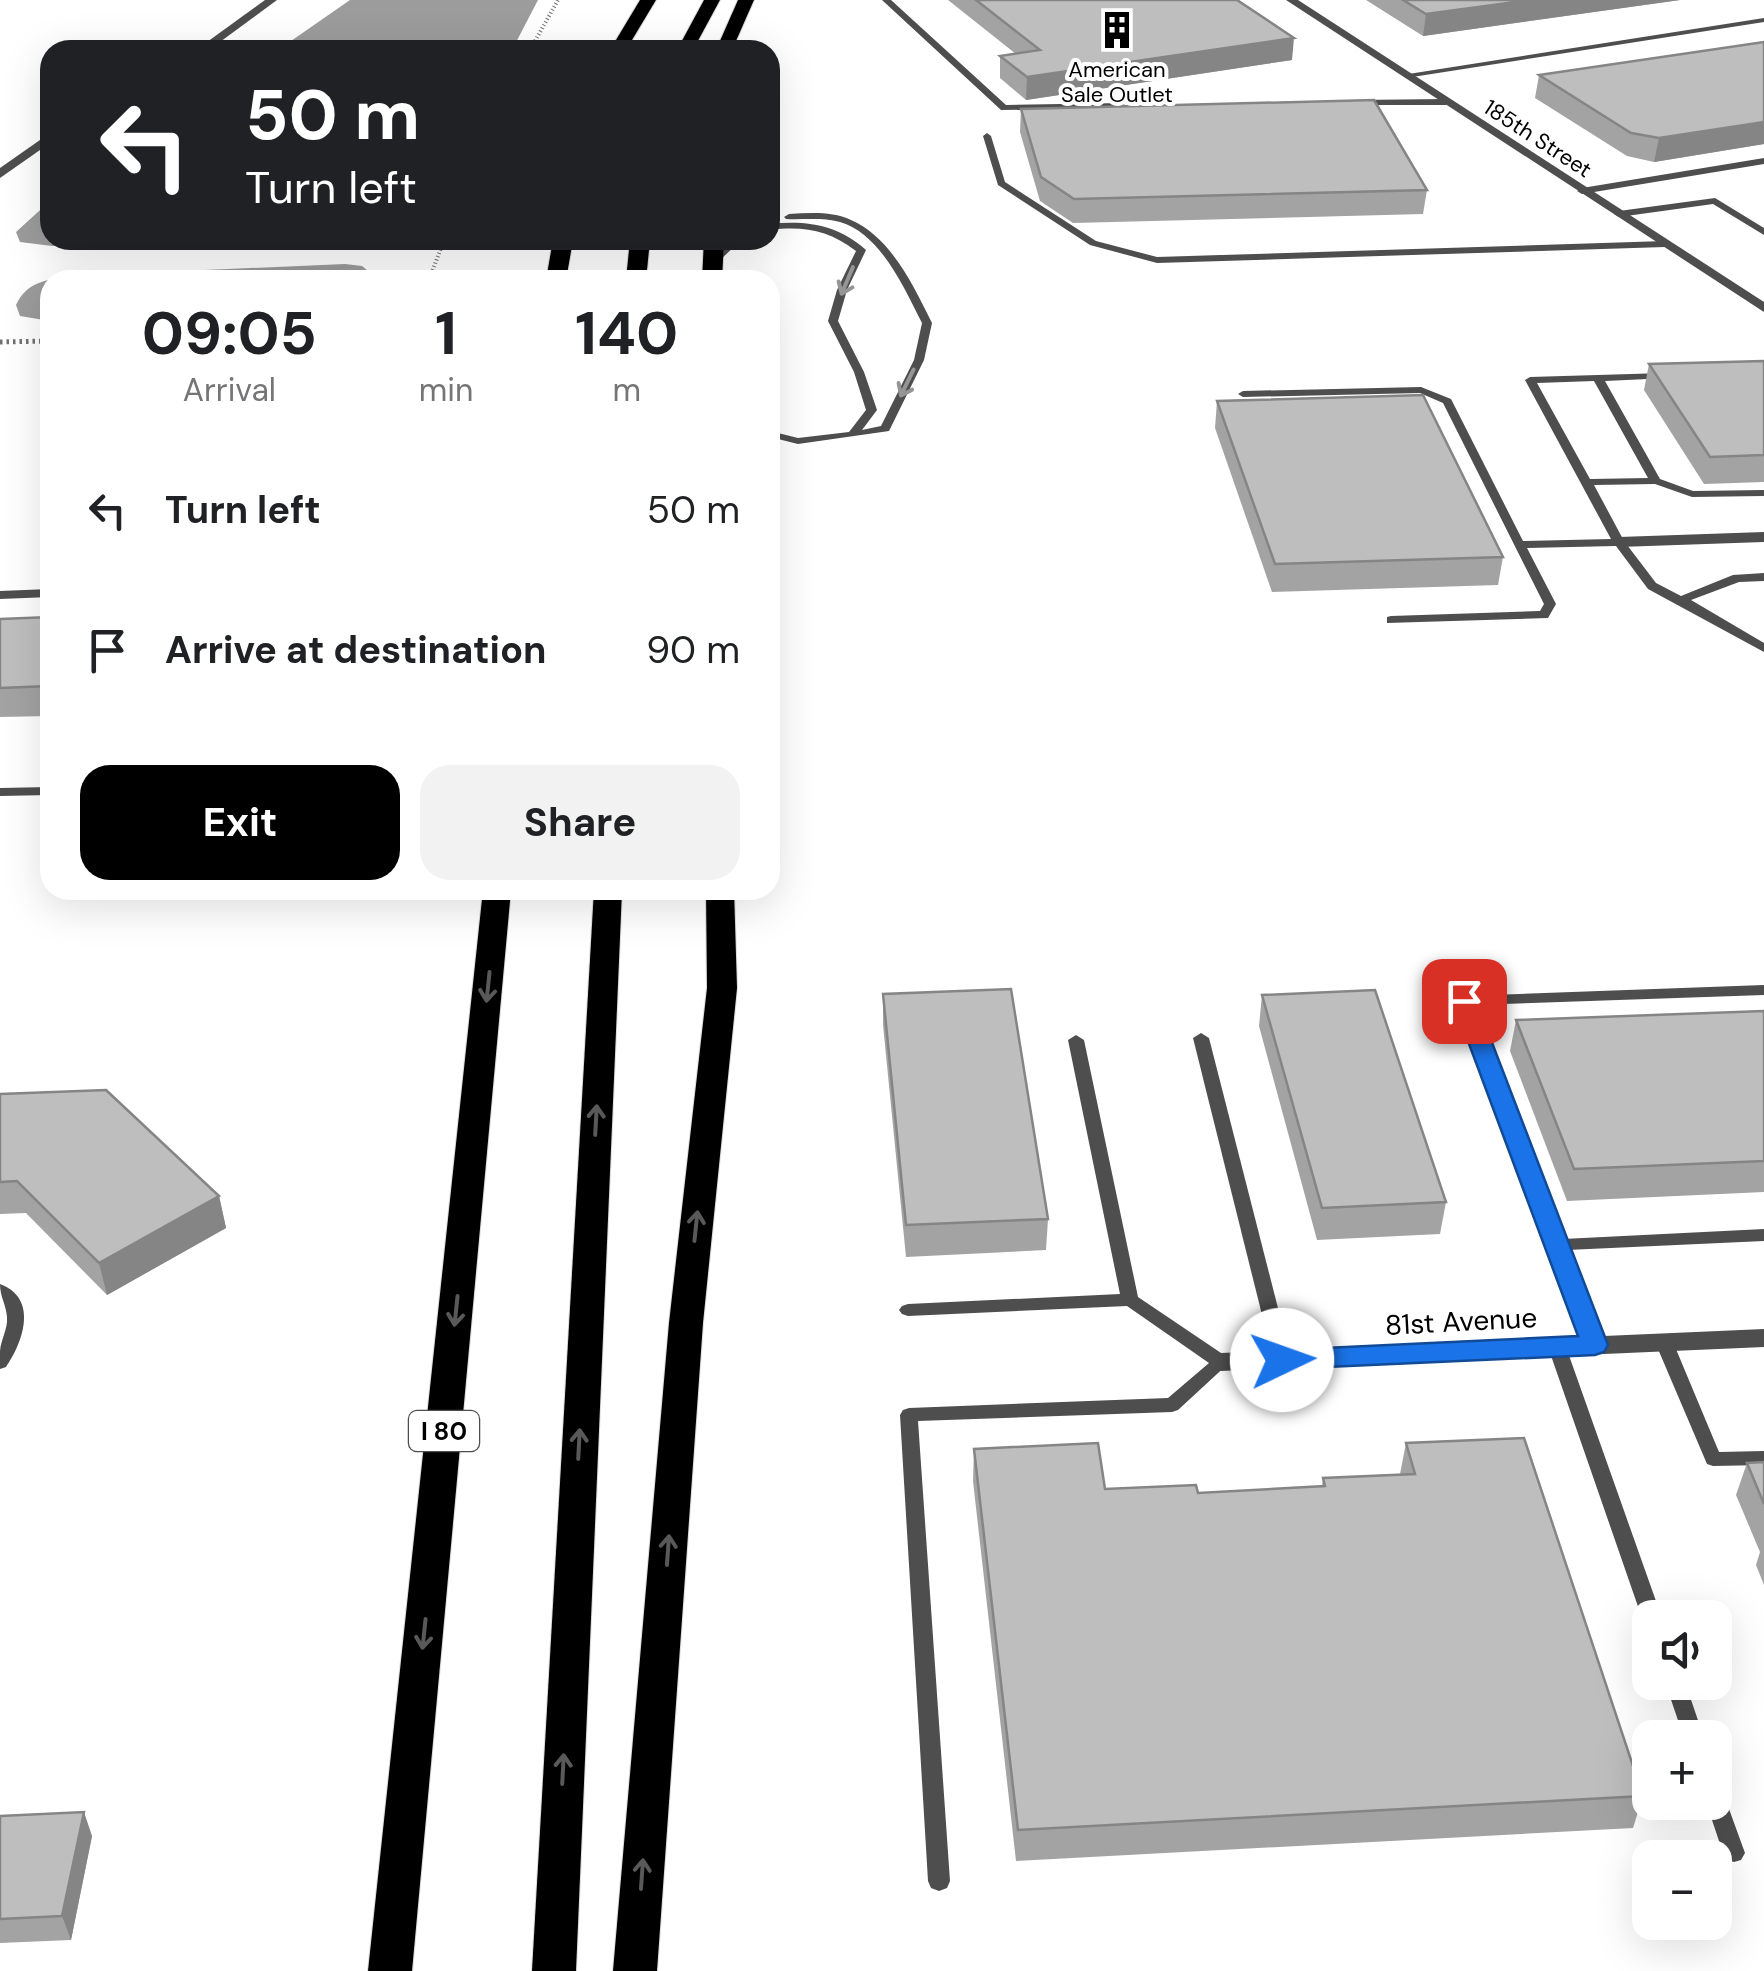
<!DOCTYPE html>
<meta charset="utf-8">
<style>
:root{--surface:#fff;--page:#f2f2f2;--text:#202124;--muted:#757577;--accent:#000}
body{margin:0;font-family:"DM Sans",sans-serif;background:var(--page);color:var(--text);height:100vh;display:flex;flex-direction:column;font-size:38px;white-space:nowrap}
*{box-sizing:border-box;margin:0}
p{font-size:32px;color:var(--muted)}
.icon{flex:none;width:55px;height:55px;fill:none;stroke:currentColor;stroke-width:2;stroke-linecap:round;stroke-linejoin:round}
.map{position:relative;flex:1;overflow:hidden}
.panel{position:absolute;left:40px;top:270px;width:740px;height:630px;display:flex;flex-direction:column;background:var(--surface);border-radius:30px;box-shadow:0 10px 40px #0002}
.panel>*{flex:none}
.banner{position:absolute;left:40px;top:40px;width:740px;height:210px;border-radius:30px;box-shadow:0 10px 40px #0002;background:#202124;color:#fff;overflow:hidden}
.buttons{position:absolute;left:1632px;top:1600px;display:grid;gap:20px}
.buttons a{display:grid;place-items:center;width:100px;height:100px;border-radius:20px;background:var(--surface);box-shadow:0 10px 40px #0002;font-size:50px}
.pin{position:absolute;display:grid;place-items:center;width:85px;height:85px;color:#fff;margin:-42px;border-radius:20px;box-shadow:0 5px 15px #0006}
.me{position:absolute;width:110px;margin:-55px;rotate:87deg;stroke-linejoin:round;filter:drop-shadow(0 0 8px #0008)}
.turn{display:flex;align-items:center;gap:35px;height:210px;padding:0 40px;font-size:45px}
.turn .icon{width:130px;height:130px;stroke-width:2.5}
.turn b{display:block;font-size:70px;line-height:85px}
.eta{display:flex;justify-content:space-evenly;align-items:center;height:170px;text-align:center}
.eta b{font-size:60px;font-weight:700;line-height:70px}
.cta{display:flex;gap:20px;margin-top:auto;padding:20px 40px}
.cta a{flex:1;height:115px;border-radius:30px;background:var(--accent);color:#fff;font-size:40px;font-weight:700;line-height:115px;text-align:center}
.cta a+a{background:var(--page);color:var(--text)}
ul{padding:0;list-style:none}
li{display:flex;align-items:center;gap:30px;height:140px;padding:0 40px}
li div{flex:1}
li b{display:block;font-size:38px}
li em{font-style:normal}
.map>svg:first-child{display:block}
</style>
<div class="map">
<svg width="1764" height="1971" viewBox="0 0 1764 1971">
<rect width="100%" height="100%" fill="#fff"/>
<g fill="#9c9c9c">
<polygon points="350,0 538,0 512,50 278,50"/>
<polygon points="50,201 50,240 307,240 52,246 20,242 16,232"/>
<path d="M345,264L362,266L368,271V280H50V321L20,316L16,305C27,282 44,281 67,276Z"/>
</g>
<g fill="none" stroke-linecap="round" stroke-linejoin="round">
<g stroke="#dbdbdb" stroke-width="2">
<g id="highway">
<polygon points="640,0 656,0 626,50 610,50"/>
<polygon points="704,0 720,0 693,50 677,50"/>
<polygon points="738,0 754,0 732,50 716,50"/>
<polygon points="553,240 573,240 566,280 546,280"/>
<polygon points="630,240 650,240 646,280 626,280"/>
<polygon points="704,240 724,240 722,280 702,280"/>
<polygon points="483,890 511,890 412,1971 368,1971"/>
<polygon points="594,890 622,890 576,1971 532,1971"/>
<polygon points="706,890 734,890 737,988 703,1323 657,1971 613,1971 669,1323 707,988"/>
</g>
</g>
<g stroke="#707070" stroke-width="4" stroke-dasharray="1 2.5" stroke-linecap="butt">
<polyline points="530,50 558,0"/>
<polyline points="429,280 444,240"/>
</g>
<polyline stroke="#707070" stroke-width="5" stroke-dasharray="2.5 4" stroke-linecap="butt" points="0,342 50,341"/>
<g fill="#4e4e4e" fill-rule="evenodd">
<polygon points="882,0 891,0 1006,105 1122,103 1126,106 1122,109 1001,110"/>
<polygon points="1764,18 1764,22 1406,78 1402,75"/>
<polygon points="1355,100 1446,99 1450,102 1446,105 1352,105 1351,103"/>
<polygon points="987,133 991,136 1005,182 1096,241 1157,257 1665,241 1670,244 1665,247 1157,263 1090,245 998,185 983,136"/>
<polygon points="1764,158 1764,164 1582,194 1577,191 1582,188"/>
<polygon points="1715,198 1764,228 1764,235 1713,204 1619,217 1614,214 1619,211"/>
<path d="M789,214C810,213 832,211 851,220C891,237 914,287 932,323L924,360L889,431L798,444L770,437V431L798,438L849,432L866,410L854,372L828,321L837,290L856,251C828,230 804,226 770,230V224C807,220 838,225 866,250L847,290L838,321L864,372L877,410L862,430L881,426L914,360L922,323C904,288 881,234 840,222C822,217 803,220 786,219L784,217Z"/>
<polygon points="730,240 741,240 716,264 710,264 710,260"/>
<path d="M1665,373L1670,376L1669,378L1605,381L1660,479L1693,491L1764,490V496L1692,497L1655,484L1594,485L1624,541L1656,583L1681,596L1733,575L1764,573V581L1739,582L1691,600L1764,643V652L1648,589L1616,546L1527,548L1556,604L1548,618L1387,623V617L1391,616L1540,611L1544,604L1443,403L1420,393L1243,397L1238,394L1243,391L1421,387L1451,399L1523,541L1611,539L1525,380L1530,377ZM1594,381L1648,478L1590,479L1537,383Z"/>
<polygon points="50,589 50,597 0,599 0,591"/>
<polygon points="50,787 50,795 0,796 0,788"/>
<polygon points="1764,985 1764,995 1473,1005 1563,1239 1764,1229 1764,1241 1567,1250 1604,1345 1601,1350 1595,1351 1589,1350 1456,1001 1464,996"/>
<polygon points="1201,1033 1209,1038 1291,1359 1288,1364 1282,1366 1276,1364 1273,1359 1193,1038"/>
<polygon points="1076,1035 1084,1040 1138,1297 1227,1357 1230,1362 1178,1410 1172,1412 918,1421 950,1881 947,1888 939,1891 931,1888 928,1881 900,1415 903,1410 909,1408 1168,1398 1209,1363 1127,1306 908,1316 902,1314 899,1310 902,1306 908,1304 1120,1294 1068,1040"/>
<path d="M0,1284C38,1298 24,1341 6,1367L0,1369C0,1363 0,1357 0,1351C1,1339 8,1329 7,1317C6,1304 0,1297 0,1284Z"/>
<polygon points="1664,1336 1670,1337 1673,1342 1719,1452 1764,1451 1764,1465 1713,1466 1707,1464 1655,1342 1658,1337"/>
<polygon points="1557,1341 1563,1342 1566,1347 1662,1618 1650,1618 1650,1625 1645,1624 1642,1618 1548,1347 1551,1342"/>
<polygon points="1665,1682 1685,1682 1704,1738 1684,1738"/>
<polygon points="1715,1789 1722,1792 1725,1798 1745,1853 1741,1860 1734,1862 1727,1860 1723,1853 1706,1802 1715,1802"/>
</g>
<g fill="#4e4e4e" fill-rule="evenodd">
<polygon points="265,0 277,0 209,50 196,50"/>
<polygon points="1286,0 1298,0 1764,302 1764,312"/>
<polygon points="50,133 50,143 0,178 0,168"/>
<polygon points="1764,532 1764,542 1619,547 1611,542 1619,537"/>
<polygon points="1764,1329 1764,1347 1221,1371 1213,1368 1209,1362 1213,1356 1221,1353"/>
</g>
<use href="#highway" fill="#000" fill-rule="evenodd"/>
</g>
<g fill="#a3a3a3">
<polygon points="948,0 1237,0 1292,60 1026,100 1000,78 1000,56 1016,54"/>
<polygon points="1366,0 1680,0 1423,36"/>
<polygon points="1764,42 1764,144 1654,162 1627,156 1535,98 1539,75"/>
<polygon points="1021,109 1427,190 1423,214 1073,223 1040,201 1020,132"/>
<polygon points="1764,361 1764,482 1704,484 1644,390 1649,364"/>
<polygon points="1217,401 1503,557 1498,585 1272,592 1215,428"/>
<polygon points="50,617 50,716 0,717 0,619"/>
<polygon points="883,994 1048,1219 1046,1250 906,1257 883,1025"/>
<polygon points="1262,995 1446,1202 1440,1234 1317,1240 1259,1026"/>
<polygon points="1764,1011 1764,1192 1567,1201 1510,1051 1516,1020"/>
<polygon points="0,1094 219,1196 226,1228 107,1295 26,1213 0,1214"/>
<polygon points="1406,1443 1643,1796 1633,1828 1016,1861 973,1481 974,1449 1105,1489 1198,1493 1322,1486 1323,1478 1400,1474"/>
<polygon points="1764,1462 1764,1585 1756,1565 1760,1552 1736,1495 1747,1463"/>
<polygon points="0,1816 92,1836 71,1940 0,1943"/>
</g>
<g fill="#858585">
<polygon points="1530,0 1680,0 1423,36 1426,14"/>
<polygon points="1294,38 1292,60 1026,100 1027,77"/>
<polygon points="1764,122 1764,144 1654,162 1659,138"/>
<polygon points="219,1196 226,1228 107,1295 99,1263"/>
<polygon points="84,1812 92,1836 71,1940 62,1916"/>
</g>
<g fill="#bebebe" stroke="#858585" stroke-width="2.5">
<polygon points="976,0 1237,0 1294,38 1027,77 1000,56 1040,50"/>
<polygon points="1403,0 1530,0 1426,14"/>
<polygon points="1764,42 1764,122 1659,138 1631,133 1539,75"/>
<polygon points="1374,100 1427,190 1074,199 1041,177 1021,109"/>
<polygon points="1764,361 1764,455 1710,457 1649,364"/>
<polygon points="1423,395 1503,557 1275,564 1217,401"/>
<polygon points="50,617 50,686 0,688 0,619"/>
<polygon points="1011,989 1048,1219 906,1225 883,994"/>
<polygon points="1375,990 1446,1202 1322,1208 1262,995"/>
<polygon points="1764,1011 1764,1161 1574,1169 1516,1020"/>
<polygon points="106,1090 219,1196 99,1263 17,1181 0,1182 0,1094"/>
<polygon points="1524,1438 1643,1796 1018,1830 974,1449 1098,1443 1105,1489 1196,1485 1198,1493 1325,1486 1323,1478 1415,1474 1406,1443"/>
<polygon points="1764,1462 1764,1504 1747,1463"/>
<polygon points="84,1812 62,1916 0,1919 0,1816"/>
</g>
<defs><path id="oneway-shaft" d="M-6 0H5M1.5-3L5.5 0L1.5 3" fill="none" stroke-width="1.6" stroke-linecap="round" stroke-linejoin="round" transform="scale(2.5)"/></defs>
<g stroke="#959595">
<use href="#oneway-shaft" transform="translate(847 281) rotate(113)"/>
<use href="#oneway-shaft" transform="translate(907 383) rotate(116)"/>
</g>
<g stroke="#595959">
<use href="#oneway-shaft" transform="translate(488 987) rotate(96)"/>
<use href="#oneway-shaft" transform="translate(596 1120) rotate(-87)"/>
<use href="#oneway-shaft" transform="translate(696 1226) rotate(-84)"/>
<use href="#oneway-shaft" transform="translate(456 1311) rotate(96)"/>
<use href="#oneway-shaft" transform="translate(579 1444) rotate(-87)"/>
<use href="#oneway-shaft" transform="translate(668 1550) rotate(-86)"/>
<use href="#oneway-shaft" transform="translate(424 1634) rotate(96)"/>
<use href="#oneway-shaft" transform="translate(563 1769) rotate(-87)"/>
<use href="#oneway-shaft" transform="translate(642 1874) rotate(-86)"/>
</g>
<polygon fill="#1a73e8" stroke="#114b97" stroke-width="2.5" points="1464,994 1476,1001 1608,1345 1604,1352 1595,1355 1282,1369 1273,1367 1269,1360 1273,1352 1282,1350 1578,1336 1453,1001"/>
<defs>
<g id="building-bare" transform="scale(3)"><path d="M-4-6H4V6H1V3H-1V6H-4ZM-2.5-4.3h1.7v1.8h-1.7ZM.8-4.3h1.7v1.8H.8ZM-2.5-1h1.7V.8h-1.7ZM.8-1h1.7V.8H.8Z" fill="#000" stroke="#fff" stroke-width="2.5" paint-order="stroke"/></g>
</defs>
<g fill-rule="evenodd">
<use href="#building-bare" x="1117" y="30"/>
</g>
<g text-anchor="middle" stroke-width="8" stroke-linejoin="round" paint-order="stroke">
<g font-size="22" fill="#000" stroke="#fff">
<text x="1117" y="77">American<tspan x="1117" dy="25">Sale Outlet</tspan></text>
</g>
<g font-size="22" fill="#000" stroke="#fff">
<text transform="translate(1538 138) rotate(33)" y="8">185th Street</text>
</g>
<rect fill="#fff" stroke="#4c4c4c" stroke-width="2.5" x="409" y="1411" width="70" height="40" rx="8"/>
<g font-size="25" font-weight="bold" fill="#000">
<text x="444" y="1440">I 80</text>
</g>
<g font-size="28" fill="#000" stroke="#fff">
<text transform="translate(1461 1321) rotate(-3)" y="10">81st Avenue</text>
</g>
</g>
</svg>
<div class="buttons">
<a><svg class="icon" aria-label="sound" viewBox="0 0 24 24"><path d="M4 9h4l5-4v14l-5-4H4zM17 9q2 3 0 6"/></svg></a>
<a>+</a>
<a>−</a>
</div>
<div class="pin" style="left:1464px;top:1001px;background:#d93025"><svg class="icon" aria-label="arrive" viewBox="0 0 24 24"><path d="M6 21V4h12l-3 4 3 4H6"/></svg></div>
<svg class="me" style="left:1282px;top:1360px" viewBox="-20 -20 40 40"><circle r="19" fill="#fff"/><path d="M0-13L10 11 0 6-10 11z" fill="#1a73e8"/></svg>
<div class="banner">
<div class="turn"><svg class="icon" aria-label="left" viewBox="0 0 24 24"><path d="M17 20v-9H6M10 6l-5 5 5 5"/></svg><div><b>50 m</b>Turn left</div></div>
</div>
<section class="panel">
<div class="eta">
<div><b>09:05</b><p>Arrival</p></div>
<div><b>1</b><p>min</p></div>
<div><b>140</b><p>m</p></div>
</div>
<ul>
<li><svg class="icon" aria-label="left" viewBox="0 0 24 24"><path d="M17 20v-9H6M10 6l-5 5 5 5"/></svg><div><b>Turn left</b></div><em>50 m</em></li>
<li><svg class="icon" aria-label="arrive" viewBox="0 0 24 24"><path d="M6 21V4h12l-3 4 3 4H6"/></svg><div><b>Arrive at destination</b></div><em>90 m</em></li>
</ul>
<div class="cta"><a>Exit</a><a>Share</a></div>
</section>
</div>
